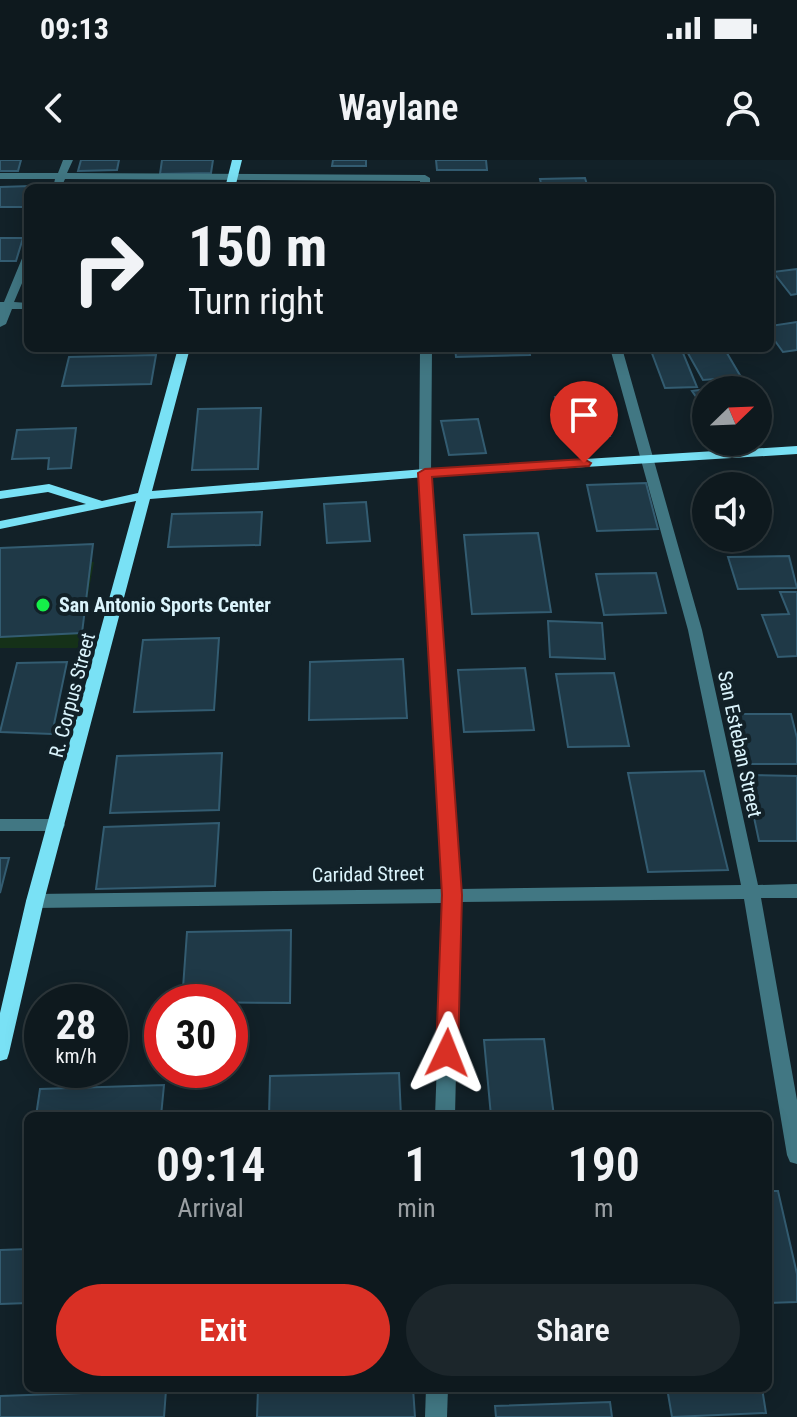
<!DOCTYPE html>
<style>
:root{--surface:#0e191e;--page:#1c262b;--text:#f1f3f6;--muted:#9ba0a4;--line:#2e383c;--accent:#d93025}
body{margin:0;font-family:"Roboto Condensed",sans-serif;background:var(--page);color:var(--text);height:100vh;display:flex;flex-direction:column;font-size:30px;white-space:nowrap}
*{box-sizing:border-box;margin:0}
p{font-size:26px;color:var(--muted)}
.icon{flex:none;width:44px;height:44px;fill:none;stroke:currentColor;stroke-width:2;stroke-linecap:round;stroke-linejoin:round}
.map{position:relative;flex:1;overflow:hidden}
.panel{position:absolute;left:24px;top:952px;width:748px;height:280px;display:flex;flex-direction:column;background:var(--surface);border-radius:12px;box-shadow:0 4px 20px #0003,0 0 0 2px var(--line)}
.panel>*{flex:none}
.guide{position:absolute;left:24px;top:24px;width:750px;height:168px;border-radius:12px;box-shadow:0 4px 20px #0003,0 0 0 2px var(--line);background:#0e191e;color:var(--text);overflow:hidden}
.needle{width:52px;rotate:67deg}
.tools{position:absolute;left:692px;top:216px;display:grid;gap:16px}
.tools a{display:grid;place-items:center;width:80px;height:80px;border-radius:50%;background:var(--surface);box-shadow:0 4px 20px #0003,0 0 0 2px var(--line);font-size:40px}
.speed{position:absolute;left:24px;top:824px;display:flex;gap:16px;font-size:40px;font-weight:700;text-align:center}
.speed>*{display:grid;place-content:center;width:104px;height:104px;border-radius:50%;background:var(--surface);box-shadow:0 4px 20px #0003,0 0 0 2px var(--line);line-height:1}
.speed small{font-size:20px;font-weight:400}
.speed .limit{border:12px solid #d22;background:#fff;color:#111}
.pin{position:absolute;display:grid;place-items:center;width:68px;height:68px;color:#fff;margin:-82px -34px;border-radius:50% 50% 50% 0;rotate:-45deg;box-shadow:0 0 8px #0007}
.pin .icon{rotate:45deg}
.me{position:absolute;width:88px;margin:-44px;rotate:2deg;stroke-linejoin:round;filter:drop-shadow(0 0 6px #0008)}
.turn{display:flex;align-items:center;gap:28px;height:168px;padding:0 32px;font-size:36px}
.turn .icon{width:104px;height:104px;stroke-width:2.5}
.turn b{display:block;font-size:56px;line-height:68px}
.eta{display:flex;justify-content:space-evenly;align-items:center;height:136px;text-align:center}
.eta b{font-size:48px;font-weight:600;line-height:56px}
.cta{display:flex;gap:16px;margin-top:auto;padding:16px 32px}
.cta a{flex:1;height:92px;border-radius:48px;background:var(--accent);color:#fff;font-size:32px;font-weight:600;line-height:92px;text-align:center}
.cta a+a{background:var(--page);color:var(--text)}
.status{display:flex;justify-content:space-between;align-items:center;height:56px;padding:0 40px;background:var(--surface);direction:ltr}
.status svg{height:22px;fill:currentColor}
header{display:flex;justify-content:space-between;align-items:center;height:104px;padding:0 32px;background:var(--surface);font-size:36px;font-weight:600}
.map>svg:first-child{display:block}
</style>
<div class="status"><b>09:13</b><svg viewBox="0 0 49 12"><path d="M0 12V9h3v3zM5 12V6h3v6zM10 12V3h3v9zM15 12V0h3v12zM26 1h20v11H26zM47 4h2v5h-2z"/></svg></div>
<header><svg class="icon" aria-label="back" viewBox="0 0 24 24"><path d="M15 5l-7 7 7 7"/></svg>Waylane<svg class="icon" aria-label="person" viewBox="0 0 24 24"><circle cx="12" cy="8" r="4"/><path d="M4 21q1-7 8-7t8 7"/></svg></header>
<div class="map">
<svg width="797" height="1257" viewBox="0 0 797 1257">
<rect width="100%" height="100%" fill="#122128"/>
<polygon fill="#153118" points="0,402 94,402 78,488 0,488"/>
<g fill="#1f3947" stroke="#335c71" stroke-width="2">
<polygon points="0,0 21,0 18,11 0,11"/>
<polygon points="81,0 119,0 117,10 78,11"/>
<polygon points="162,0 213,0 211,13 160,14"/>
<polygon points="333,0 366,0 366,6 332,6"/>
<polygon points="436,0 486,0 487,10 437,10"/>
<polygon points="585,18 588,28 542,28 540,19"/>
<polygon points="30,26 24,47 0,47 0,27"/>
<polygon points="0,78 23,78 16,101 0,101"/>
<polygon points="797,109 797,134 791,135 773,112"/>
<polygon points="797,162 797,190 783,192 770,174 770,166"/>
<polygon points="455,188 529,188 530,195 456,197"/>
<polygon points="650,188 681,188 697,227 665,228"/>
<polygon points="685,188 724,188 741,217 703,220"/>
<polygon points="156,195 151,224 62,226 69,197"/>
<polygon points="741,224 745,230 706,230 706,251 692,231"/>
<polygon points="600,236 610,276 563,277 555,237"/>
<polygon points="261,248 258,309 192,310 198,249"/>
<polygon points="478,259 486,293 449,295 441,261"/>
<polygon points="76,268 71,308 48,309 49,298 12,299 17,270"/>
<polygon points="646,323 658,369 597,371 587,325"/>
<polygon points="366,342 370,381 327,383 324,344"/>
<polygon points="262,352 260,385 168,387 172,354"/>
<polygon points="538,373 551,452 472,454 464,375"/>
<polygon points="93,384 82,473 0,477 0,388"/>
<polygon points="789,396 797,428 738,429 728,397"/>
<polygon points="656,413 666,453 604,455 596,414"/>
<polygon points="780,432 797,432 797,496 778,497 762,455 789,454"/>
<polygon points="548,461 602,463 605,499 550,497"/>
<polygon points="219,478 214,550 134,552 143,480"/>
<polygon points="403,499 407,558 309,560 310,502"/>
<polygon points="67,502 52,574 0,572 17,503"/>
<polygon points="525,508 534,570 464,572 458,510"/>
<polygon points="614,513 629,586 568,587 556,514"/>
<polygon points="732,554 791,554 797,578 797,604 744,604"/>
<polygon points="222,593 219,650 110,653 117,596"/>
<polygon points="704,611 728,710 648,712 628,613"/>
<polygon points="745,615 797,616 797,681 759,681"/>
<polygon points="219,663 215,726 96,729 104,667"/>
<polygon points="0,698 9,698 0,733"/>
<polygon points="291,770 290,843 182,842 187,772"/>
<polygon points="544,879 554,956 491,956 484,880"/>
<polygon points="399,913 401,956 269,956 270,916"/>
<polygon points="164,925 161,956 36,956 40,929"/>
<polygon points="768,1031 778,1031 797,1114 797,1142 768,1143"/>
<polygon points="28,1089 28,1143 0,1144 0,1090"/>
<polygon points="413,1228 415,1257 257,1257 258,1229"/>
<polygon points="667,1228 762,1228 766,1253 672,1257"/>
<polygon points="166,1230 164,1257 0,1257 0,1236"/>
<polygon points="610,1242 612,1257 496,1257 495,1246"/>
</g>
<g fill="none" stroke-linecap="round" stroke-linejoin="round">
<polygon fill="#417783" fill-rule="evenodd" points="0,659 57,659 63,661 65,665 63,669 57,671 0,671"/>
<g fill="#417783" fill-rule="evenodd">
<polygon points="63,0 73,0 67,13 425,15 430,18 430,28 420,28 420,21 65,19 61,28 53,28 55,19 0,19 0,13 58,13"/>
<polygon points="28,93 28,109 14,142 28,143 28,149 12,149 6,164 0,167 0,142 4,142 23,96"/>
<polygon points="420,188 432,188 431,313 460,729 741,725 688,470 610,188 622,188 702,470 758,725 797,724 797,738 761,738 797,940 797,1004 790,1002 787,995 744,739 460,742 455,956 435,956 443,743 35,748 29,746 26,741 29,736 35,734 443,729 419,313"/>
<polygon points="426,1228 448,1228 447,1257 425,1257"/>
</g>
<g fill="#79e1f5" fill-rule="evenodd">
<polygon points="232,0 242,0 235,28 225,28"/>
<polygon points="178,188 190,188 152,331 425,309 797,286 797,294 425,317 150,339 44,741 9,893 7,899 0,901 0,853 26,741 136,341 0,369 0,361 86,344 48,332 0,339 0,331 49,324 102,341 138,333"/>
</g>
</g>
<polygon fill="#d93025" stroke="#8d1f18" stroke-width="2" points="584,299 591,303 589,306 432,317 462,735 458,893 455,899 447,902 439,899 436,893 442,735 418,313 425,309"/>
<circle fill="#15ee49" stroke="#122128" stroke-width="3" cx="43" cy="445" r="8"/>
<g text-anchor="middle" stroke-width="8" stroke-linejoin="round" paint-order="stroke">
<g font-size="20" font-weight="bold" fill="#dbf4fc" stroke="#122128" text-anchor="start">
<text x="59" y="452">San Antonio Sports Center</text>
</g>
<g font-size="20" fill="#dbf4fc" stroke="#122128">
<text transform="translate(72 535) rotate(-75)" y="7">R. Corpus Street</text>
<text transform="translate(740 584) rotate(78)" y="7">San Esteban Street</text>
<text transform="translate(368 714) rotate(-1)" y="7">Caridad Street</text>
</g>
</g>
</svg>
<div class="tools">
<a><svg class="needle" viewBox="-14 -14 28 28"><path d="M0-13l5 13h-10z" fill="#e53935"/><path d="M0 13l5-13h-10z" fill="#9ba0a4"/></svg></a>
<a><svg class="icon" aria-label="sound" viewBox="0 0 24 24"><path d="M4 9h4l5-4v14l-5-4H4zM17 9q2 3 0 6"/></svg></a>
</div>
<div class="speed"><div>28<small>km/h</small></div><div class="limit">30</div></div>
<div class="pin" style="left:584px;top:303px;background:#d93025"><svg class="icon" aria-label="arrive" viewBox="0 0 24 24"><path d="M6 21V4h12l-3 4 3 4H6"/></svg></div>
<svg class="me" style="left:447px;top:893px" viewBox="-20 -20 40 40"><path d="M0-17L14 15 0 8-14 15z" fill="#d93025" stroke="#fff" stroke-width="4"/></svg>
<div class="guide">
<div class="turn"><svg class="icon" aria-label="right" viewBox="0 0 24 24"><path d="M7 20v-9h11M14 6l5 5-5 5"/></svg><div><b>150 m</b>Turn right</div></div>
</div>
<section class="panel">
<div class="eta">
<div><b>09:14</b><p>Arrival</p></div>
<div><b>1</b><p>min</p></div>
<div><b>190</b><p>m</p></div>
</div>
<div class="cta"><a>Exit</a><a>Share</a></div>
</section>
</div>
